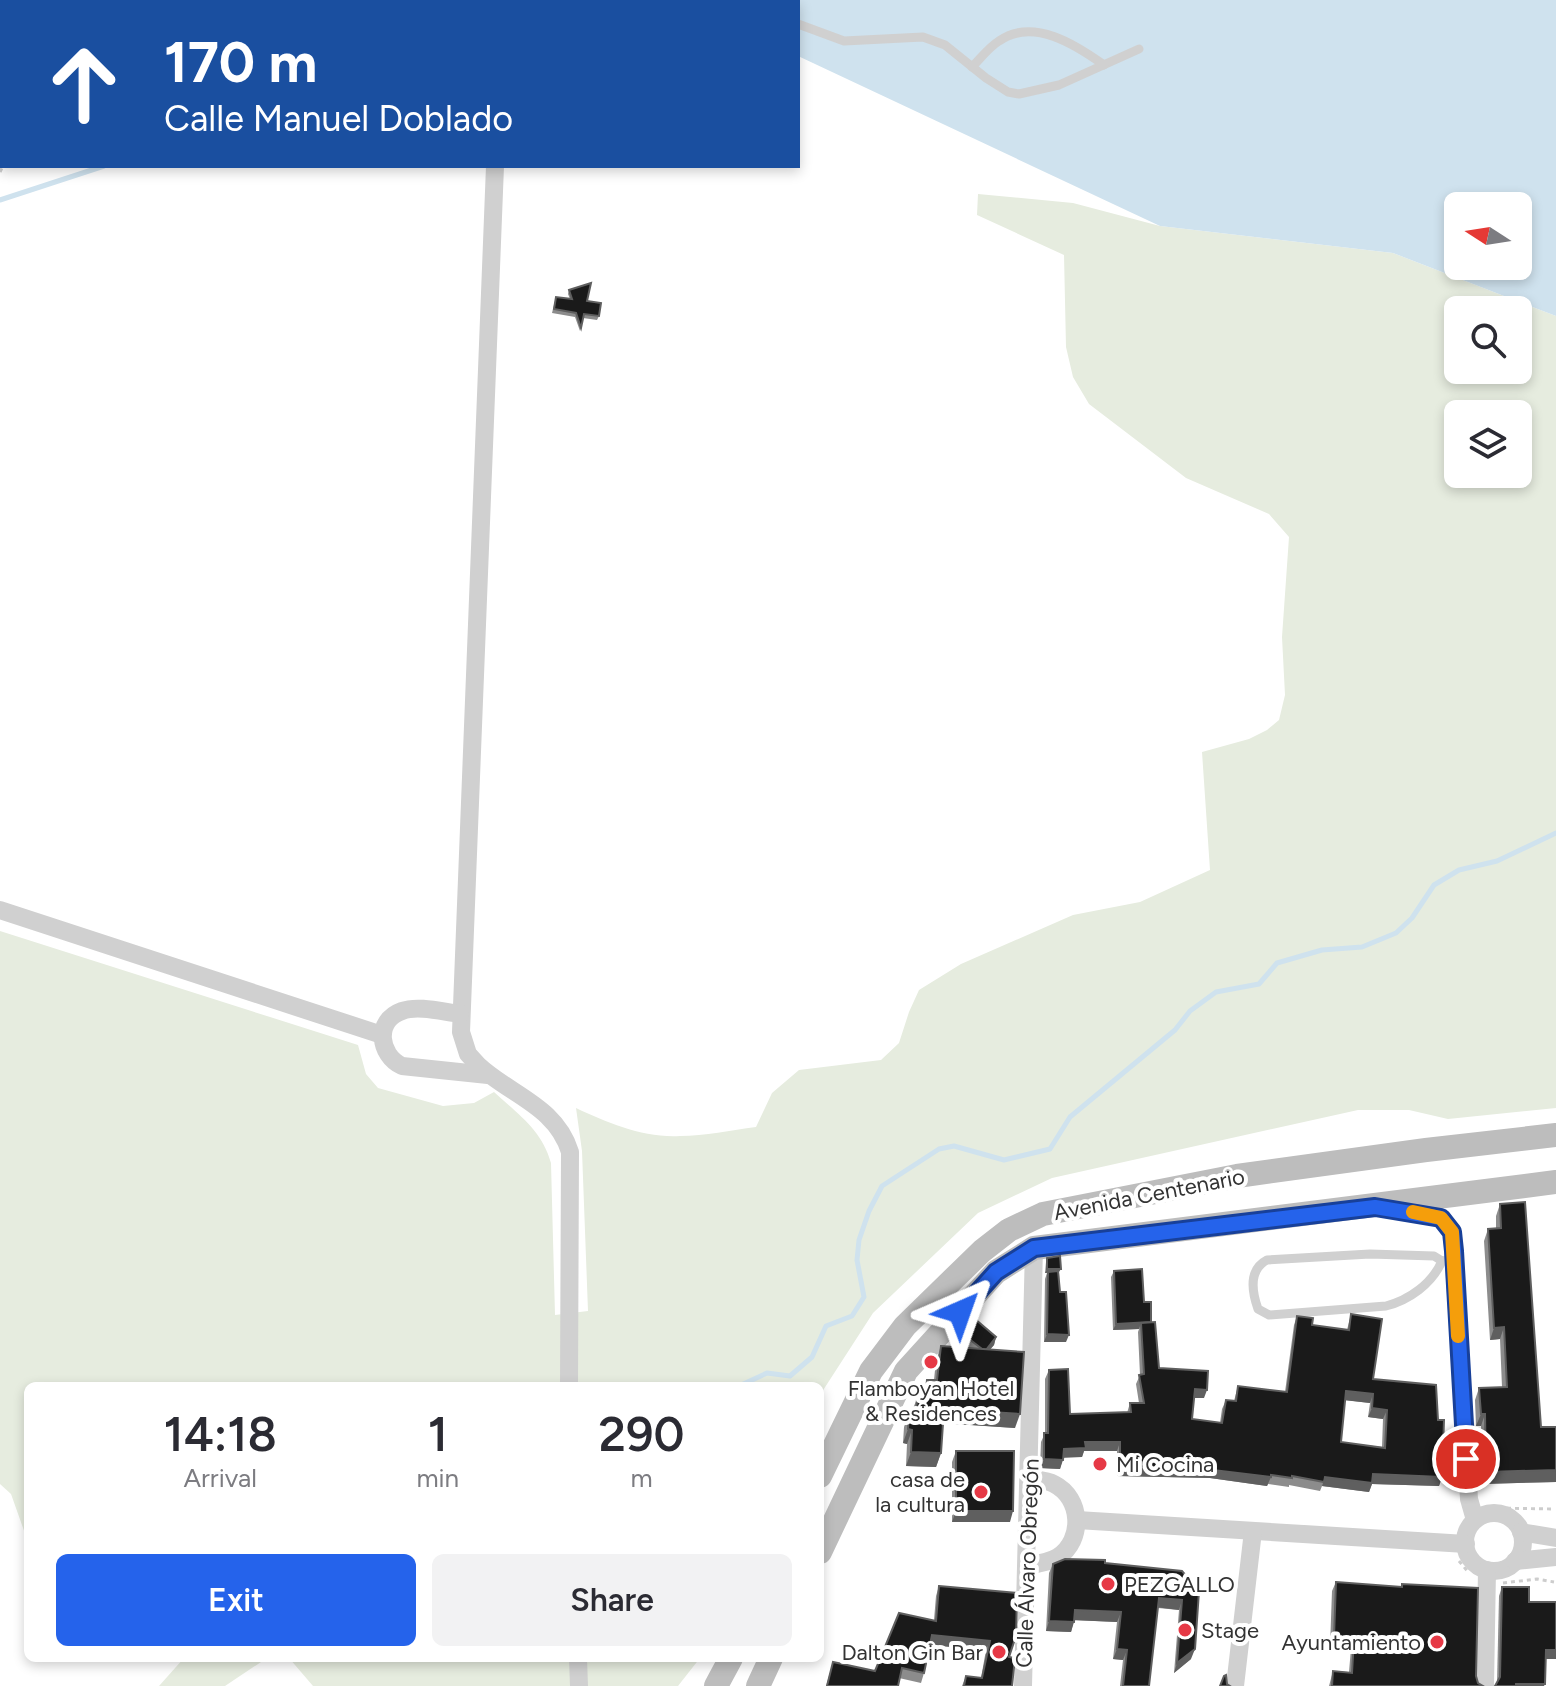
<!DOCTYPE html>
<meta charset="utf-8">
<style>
:root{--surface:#fff;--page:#f2f2f3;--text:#2b2b33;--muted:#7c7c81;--accent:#2563eb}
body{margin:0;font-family:Figtree,sans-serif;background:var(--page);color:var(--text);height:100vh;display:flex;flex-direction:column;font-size:30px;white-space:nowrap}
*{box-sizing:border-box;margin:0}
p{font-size:26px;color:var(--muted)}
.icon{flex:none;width:44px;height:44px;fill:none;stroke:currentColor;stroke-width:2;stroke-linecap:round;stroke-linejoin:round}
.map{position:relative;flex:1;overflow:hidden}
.panel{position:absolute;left:24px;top:1382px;width:800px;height:280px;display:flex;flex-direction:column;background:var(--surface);border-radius:12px;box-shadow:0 4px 12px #0003}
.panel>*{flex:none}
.guide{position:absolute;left:0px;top:0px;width:800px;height:168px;box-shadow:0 4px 12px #0003;background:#1a4fa0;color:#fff;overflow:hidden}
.needle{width:52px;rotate:282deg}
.fabs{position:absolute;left:1444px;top:192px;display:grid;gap:16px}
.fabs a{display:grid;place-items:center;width:88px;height:88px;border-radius:12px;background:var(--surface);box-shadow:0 4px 12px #0003;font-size:40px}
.pin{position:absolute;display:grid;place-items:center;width:68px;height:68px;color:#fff;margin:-34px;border:4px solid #fff;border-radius:50%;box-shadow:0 2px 8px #0007}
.me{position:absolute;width:88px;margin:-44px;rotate:43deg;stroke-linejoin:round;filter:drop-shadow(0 0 6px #0008)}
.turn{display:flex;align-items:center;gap:28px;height:168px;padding:0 32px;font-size:36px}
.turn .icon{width:104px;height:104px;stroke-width:2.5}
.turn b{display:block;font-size:56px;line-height:68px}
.eta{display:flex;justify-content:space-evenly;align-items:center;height:136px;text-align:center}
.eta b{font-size:48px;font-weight:600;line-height:56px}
.primary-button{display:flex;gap:16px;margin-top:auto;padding:16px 32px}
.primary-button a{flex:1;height:92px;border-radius:12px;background:var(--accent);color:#fff;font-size:32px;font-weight:600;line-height:92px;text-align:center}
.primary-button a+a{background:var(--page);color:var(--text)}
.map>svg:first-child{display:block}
</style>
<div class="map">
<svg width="1556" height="1686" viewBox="0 0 1556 1686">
<rect width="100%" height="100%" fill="#fff"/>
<g fill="#e6ecdf" fill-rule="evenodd">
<path d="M978,194L1073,203L1160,226L1393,253L1556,316V1108L1448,1119L1409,1110H1358L1052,1178L978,1213L873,1313L820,1395V1386H28V1542L11,1494L0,1484V931L358,1045L366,1074L378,1088L443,1106L474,1103L494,1092C518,1114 542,1130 551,1163L555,1315L588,1311L582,1151L576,1108C608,1123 643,1138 680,1136C705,1136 731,1130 756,1127L772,1093L799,1070L881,1060L899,1043L909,1012L919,990L961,964L1073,915L1140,902L1210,870L1202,752L1249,739L1267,730L1279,720L1285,695L1282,637L1289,537L1269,514L1186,478L1089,404L1073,377L1066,347L1064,255L977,215ZM1458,310H1518V370H1458ZM1458,414H1518V474H1458Z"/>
<polygon points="184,1658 267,1658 225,1686 159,1686"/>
<polygon points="289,1658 700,1658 678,1686 313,1686"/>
</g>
<path fill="#cfe2ee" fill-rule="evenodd" d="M680,0H1556V316L1393,253L1160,226L798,56V2ZM1458,206H1518V266H1458Z"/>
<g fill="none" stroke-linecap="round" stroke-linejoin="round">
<g stroke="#cfe2ee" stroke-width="5">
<polyline points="417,2 421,0"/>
<polyline points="0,200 104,166"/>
<polyline points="739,1386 767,1373 790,1376 812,1357 826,1326 852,1316 864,1297 857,1260 859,1240 869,1211 882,1186 939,1149 954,1146 1004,1160 1050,1149 1070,1117 1175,1030 1190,1011 1216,992 1259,984 1277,963 1322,950 1362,947 1396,933 1412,918 1434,885 1459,870 1497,861 1556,833"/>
</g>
<g stroke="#cdcdcd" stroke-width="3" stroke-dasharray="4 4" stroke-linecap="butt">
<polyline points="269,2 273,0"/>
<polyline points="0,172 3,166"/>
<polyline points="1491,1508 1555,1509"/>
<polyline points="1459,1561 1469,1573"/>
<polyline points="1503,1583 1537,1579 1554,1582"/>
</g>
<g stroke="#d0d0d0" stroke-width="9">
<polyline points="658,0 674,2"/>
<polyline points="534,2 538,0"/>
<polyline points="798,24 844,41 923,37 945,45 986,78 1008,92 1019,94 1059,85 1139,49"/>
<path d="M972,67C981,58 989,47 999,41C1033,17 1076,45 1104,65"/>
<path d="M1442,1261C1432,1284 1409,1300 1386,1306L1269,1315L1258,1309C1252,1292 1248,1270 1267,1260L1370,1254L1434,1256L1442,1261L1455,1259"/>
</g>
<g stroke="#d0d0d0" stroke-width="18">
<polyline points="500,0 501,2"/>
<path d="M495,166L461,1032L468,1054L478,1065C510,1095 556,1106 570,1152L569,1386"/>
<polyline points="0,910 382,1035"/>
<path d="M460,1014C443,1012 418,1005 402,1011C374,1021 379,1055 402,1066L488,1075"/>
<polyline points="1394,1209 1441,1218 1452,1232 1469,1499 1475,1520"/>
<circle cx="1494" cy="1542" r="29"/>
<polyline points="1077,1520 1466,1544"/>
<polyline points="1521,1532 1556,1538"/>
<polyline points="1515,1561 1556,1557"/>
<path d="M1028,1565C1037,1564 1050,1562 1058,1557C1084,1540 1082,1498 1054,1484C1047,1480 1038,1480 1030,1479"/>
<polyline points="578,1658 579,1686"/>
<polyline points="1023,1686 1034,1248"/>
<polyline points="1235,1686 1253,1531"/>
<polyline points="1485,1686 1487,1570"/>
</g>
<g stroke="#bdbdbd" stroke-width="24">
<polyline points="820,1476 871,1371 905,1326 982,1251 1009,1230 1043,1214 1237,1176 1426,1150 1556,1135"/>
<polyline points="820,1552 906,1371 996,1272 1034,1248 1556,1182"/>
<polyline points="716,1686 731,1658"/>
<polyline points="758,1686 771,1658"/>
</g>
</g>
<g fill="#8c8c8c" fill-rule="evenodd">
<polygon points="569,290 587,301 599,316 597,320 583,318 580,331 575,317 552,313 556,297 570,299 568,294"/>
<polygon points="1500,1204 1541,1427 1556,1427 1556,1482 1482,1484 1481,1426 1476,1426 1475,1400 1479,1388 1502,1387 1500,1339 1490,1340 1484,1241 1488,1229 1496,1229 1496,1216"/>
<polygon points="1047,1258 1059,1272 1060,1292 1066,1342 1044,1342 1045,1279 1047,1273 1045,1273 1046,1262"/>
<path d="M1114,1271L1144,1302L1151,1322L1159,1368L1204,1398H1194L1192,1419L1220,1423L1222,1409L1226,1400L1234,1401L1238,1386L1285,1392L1294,1325L1297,1316L1312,1325L1347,1330L1351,1314L1373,1379L1442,1477L1439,1486L1372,1484L1369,1492L1322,1486L1320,1491L1289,1485V1487L1268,1484L1267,1486L1210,1478L1117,1476V1451H1084L1082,1457H1063L1060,1469L1040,1468L1041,1442L1045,1433V1379L1049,1370L1070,1414L1127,1413L1130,1403H1139L1136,1384L1140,1375L1138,1332L1139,1329L1113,1330L1111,1277ZM1345,1400L1370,1403L1368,1417L1383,1419L1382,1447L1341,1442Z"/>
<polygon points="963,1334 996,1337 994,1345 989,1350 1015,1428 943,1423 941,1453 936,1467 906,1466 907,1444 903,1443 904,1427 909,1413 911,1413 917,1399 921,1399 922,1394 927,1380 934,1380 936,1360 941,1346 969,1348 961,1341"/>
<polygon points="956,1451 1010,1522 952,1522 952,1462"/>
<polygon points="1105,1563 1182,1571 1191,1659 1174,1673 1179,1610 1158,1608 1149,1686 1120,1686 1123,1660 1113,1659 1117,1622 1074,1620 1071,1632 1046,1631 1049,1573 1053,1564"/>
<polygon points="1336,1582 1401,1587 1402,1584 1476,1676 1478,1683 1483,1686 1329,1686 1333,1671 1349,1672 1351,1648 1330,1647 1332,1591"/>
<polygon points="939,1586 1009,1657 1012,1686 962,1686 966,1676 981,1678 986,1650 930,1645 924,1673 921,1683 899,1678 898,1686 826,1686 833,1662 875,1671 934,1620 936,1596"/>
<polygon points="1502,1587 1529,1602 1545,1659 1497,1683 1499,1596"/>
</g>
<g fill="#5f5f5f">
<polygon points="1047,1269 1061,1269 1059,1272 1045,1273"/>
<polygon points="1141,1323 1139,1329 1113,1330 1116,1324"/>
<polygon points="1504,1327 1500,1339 1490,1340 1494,1328"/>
<polygon points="1047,1334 1069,1335 1066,1342 1044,1342"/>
<polygon points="996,1337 994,1345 982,1359 984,1351"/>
<polygon points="1195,1389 1207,1390 1204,1398 1192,1398"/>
<polygon points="1346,1391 1373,1394 1370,1403 1343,1400"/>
<polygon points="1372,1408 1387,1410 1383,1419 1368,1417"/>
<polygon points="944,1409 1020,1414 1015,1428 939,1423"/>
<polygon points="1481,1414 1485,1414 1481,1426 1476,1426"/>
<polygon points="908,1429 912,1430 907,1444 903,1443"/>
<polygon points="1085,1442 1120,1442 1117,1451 1084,1451 1082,1457 1060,1458 1064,1449"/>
<polygon points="911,1452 941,1453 936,1467 906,1466"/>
<polygon points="1044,1459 1063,1460 1060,1469 1040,1468"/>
<polygon points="1120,1467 1213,1470 1271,1477 1267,1486 1210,1478 1117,1476"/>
<polygon points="1556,1470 1556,1482 1482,1484 1486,1472"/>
<polygon points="1373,1474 1442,1477 1439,1486 1372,1484 1369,1492 1322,1486 1325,1477"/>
<polygon points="956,1511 1013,1511 1010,1522 952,1522"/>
<polygon points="1159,1598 1182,1600 1179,1610 1155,1607"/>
<polygon points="1075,1610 1121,1612 1117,1622 1071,1620"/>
<polygon points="1049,1621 1074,1622 1071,1632 1046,1631"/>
<polygon points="932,1635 990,1641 986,1650 929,1645"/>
<polygon points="1334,1637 1354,1639 1351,1648 1330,1647"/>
<polygon points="1117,1649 1127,1650 1123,1660 1113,1659"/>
<polygon points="1195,1649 1191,1659 1174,1673 1177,1663"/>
<polygon points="1546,1650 1556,1650 1556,1659 1542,1659"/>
<polygon points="1516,1684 1545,1684 1544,1686 1515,1686"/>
</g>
<g fill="#1a1a1a" stroke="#5f5f5f" stroke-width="2" fill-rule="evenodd">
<polygon points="591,283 587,301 601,303 599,316 584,314 581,328 576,313 554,309 556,297 572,299 569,290"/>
<polygon points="1525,1202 1541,1427 1556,1427 1556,1470 1486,1472 1485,1414 1481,1414 1479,1388 1507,1387 1504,1327 1494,1328 1488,1229 1501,1228 1500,1204"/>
<polygon points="1060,1256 1061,1269 1047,1269 1047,1258"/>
<polygon points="1142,1269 1144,1302 1151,1302 1151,1322 1116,1324 1114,1271"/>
<polygon points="1058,1271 1060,1292 1066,1292 1069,1335 1047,1334 1048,1272"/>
<path d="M1351,1314L1382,1319L1373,1379L1436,1385L1438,1420H1444L1442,1477L1373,1474L1372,1483L1325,1477L1324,1482L1292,1476V1478L1271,1475V1477L1213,1470L1120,1467V1442H1085L1086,1448L1064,1449L1063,1460L1044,1459V1433H1048L1049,1370L1068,1369L1070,1414L1131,1412L1130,1403H1144L1139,1375L1144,1374L1141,1323L1155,1322L1159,1368L1208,1371L1207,1390L1195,1389L1192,1419L1222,1423L1226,1400L1236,1401L1238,1386L1287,1392L1297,1316L1313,1318L1312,1325L1349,1330ZM1346,1391L1373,1394L1372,1408L1387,1410L1385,1448L1341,1442Z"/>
<polygon points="975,1319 996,1337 986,1350 982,1349 963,1334"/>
<polygon points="941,1346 1024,1352 1020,1414 944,1409 941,1453 911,1452 912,1430 908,1429 909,1413 916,1413 917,1399 925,1399 927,1380 937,1380"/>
<polygon points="956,1451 1014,1451 1013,1511 956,1511"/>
<polygon points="1065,1559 1105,1560 1105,1563 1182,1571 1199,1591 1195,1649 1177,1663 1182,1600 1159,1598 1149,1686 1123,1686 1127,1650 1117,1649 1121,1612 1075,1610 1074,1622 1049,1621 1053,1564"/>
<polygon points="1336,1582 1402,1587 1402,1584 1478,1588 1476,1676 1478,1683 1483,1686 1332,1686 1333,1671 1352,1673 1354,1639 1334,1637"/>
<polygon points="939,1586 1017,1593 1016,1636 1009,1657 1015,1658 1012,1686 964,1686 966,1676 982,1678 990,1641 932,1635 924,1673 902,1668 898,1686 827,1686 833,1662 875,1671 899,1613 936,1621"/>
<polygon points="1502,1587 1529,1587 1529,1602 1556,1602 1556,1650 1546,1650 1545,1684 1516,1684 1516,1686 1495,1686 1500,1677"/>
<polygon points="1226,1675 1227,1684 1230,1686 1220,1686 1224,1676"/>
</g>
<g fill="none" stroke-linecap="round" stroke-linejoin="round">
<g stroke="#184099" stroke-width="20">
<polyline id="route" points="960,1312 996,1272 1034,1248 1375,1207 1441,1218 1452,1232 1454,1251 1466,1459"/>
</g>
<use href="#route" stroke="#2563eb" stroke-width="14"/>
<polyline stroke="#f59e0b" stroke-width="14" points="1413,1212 1441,1218 1452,1232 1458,1336"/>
</g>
<g fill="#e63946" stroke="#fff" stroke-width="3">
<circle cx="931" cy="1362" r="8"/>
<circle cx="1100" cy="1464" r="8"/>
<circle cx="981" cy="1492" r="8"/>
<circle cx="1108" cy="1584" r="8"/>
<circle cx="1185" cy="1630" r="8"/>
<circle cx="1437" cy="1642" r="8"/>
<circle cx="999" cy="1652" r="8"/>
</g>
<g text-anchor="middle" stroke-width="8" stroke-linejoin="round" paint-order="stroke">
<g font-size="22" fill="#333" stroke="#fff">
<text transform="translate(1149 1194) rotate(-11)" y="8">Avenida Centenario</text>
<text transform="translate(1027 1563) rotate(-88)" y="8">Calle Álvaro Obregón</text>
</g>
<g font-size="22" fill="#333" stroke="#fff" text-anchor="start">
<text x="931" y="1396" text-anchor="middle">Flamboyan Hotel<tspan x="931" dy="25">&amp; Residences</tspan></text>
<text x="1116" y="1472">Mi Cocina</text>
<text x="965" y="1487" text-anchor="end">casa de<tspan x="965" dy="25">la cultura</tspan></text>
<text x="1124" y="1592">PEZGALLO</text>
<text x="1201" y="1638">Stage</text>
<text x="1421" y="1650" text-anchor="end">Ayuntamiento</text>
<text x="983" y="1660" text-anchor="end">Dalton Gin Bar</text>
</g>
</g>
</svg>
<div class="fabs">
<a><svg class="needle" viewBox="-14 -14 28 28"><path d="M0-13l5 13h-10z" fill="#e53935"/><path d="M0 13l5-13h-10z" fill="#7c7c81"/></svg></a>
<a><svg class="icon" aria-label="search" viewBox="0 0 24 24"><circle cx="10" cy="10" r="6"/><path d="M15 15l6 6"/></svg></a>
<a><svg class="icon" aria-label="layers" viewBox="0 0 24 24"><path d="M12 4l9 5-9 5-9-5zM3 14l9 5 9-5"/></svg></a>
</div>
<div class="pin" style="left:1466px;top:1459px;background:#d93025"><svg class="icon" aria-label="arrive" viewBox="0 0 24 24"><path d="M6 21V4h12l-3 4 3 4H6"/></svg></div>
<svg class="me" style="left:960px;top:1312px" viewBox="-20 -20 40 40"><path d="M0-17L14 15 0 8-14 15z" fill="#2563eb" stroke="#fff" stroke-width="4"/></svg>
<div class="guide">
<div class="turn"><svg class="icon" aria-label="ahead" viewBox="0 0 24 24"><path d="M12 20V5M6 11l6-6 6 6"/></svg><div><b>170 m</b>Calle Manuel Doblado</div></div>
</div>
<section class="panel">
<div class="eta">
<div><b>14:18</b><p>Arrival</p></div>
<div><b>1</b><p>min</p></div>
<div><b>290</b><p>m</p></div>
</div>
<div class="primary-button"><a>Exit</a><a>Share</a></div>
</section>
</div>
